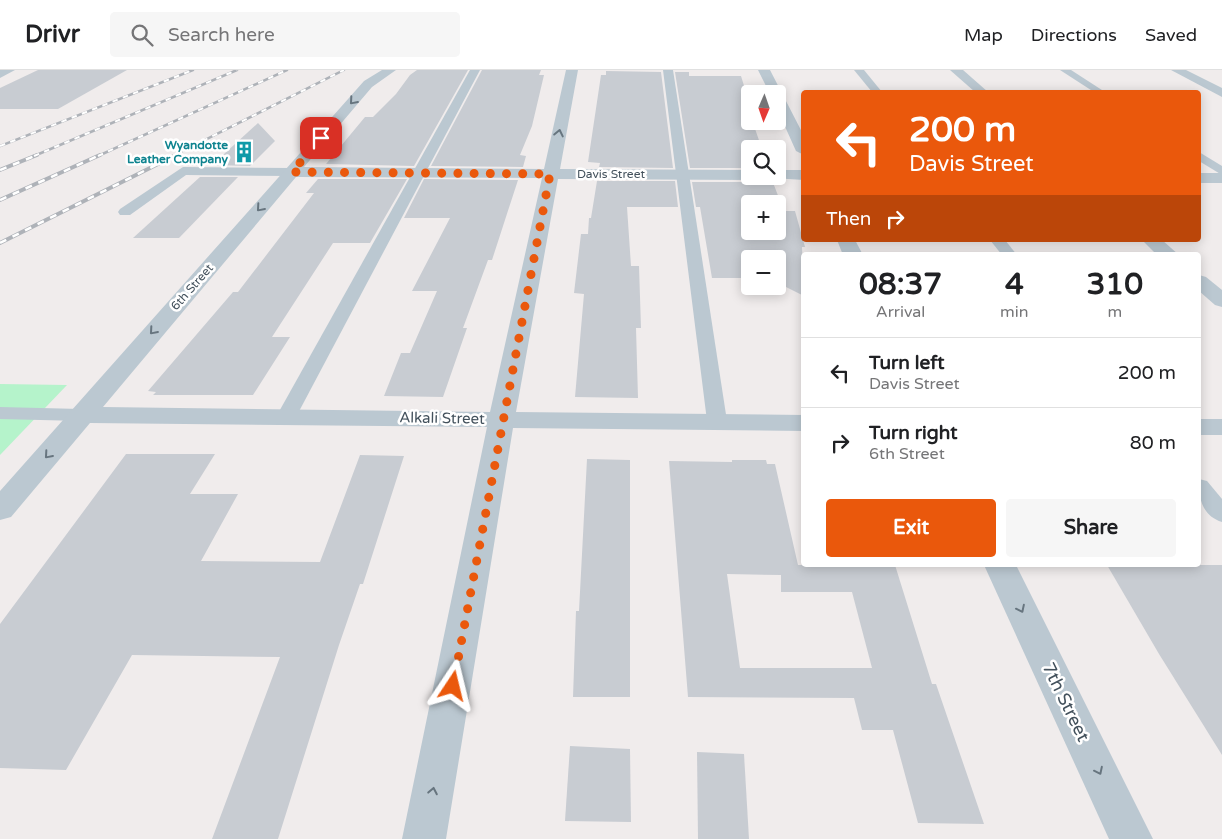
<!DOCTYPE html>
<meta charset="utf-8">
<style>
:root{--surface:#fff;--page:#f6f6f6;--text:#202124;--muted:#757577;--line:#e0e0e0;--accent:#ea580c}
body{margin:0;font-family:"Varela Round",sans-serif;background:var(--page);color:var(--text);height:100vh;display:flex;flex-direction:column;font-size:19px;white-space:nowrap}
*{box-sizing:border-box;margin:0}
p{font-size:16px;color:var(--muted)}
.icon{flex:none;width:28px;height:28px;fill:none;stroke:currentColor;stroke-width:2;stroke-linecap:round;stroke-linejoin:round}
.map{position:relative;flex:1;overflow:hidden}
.panel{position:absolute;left:801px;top:182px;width:400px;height:315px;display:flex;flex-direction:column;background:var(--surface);border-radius:5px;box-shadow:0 2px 12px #0003}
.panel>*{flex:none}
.guide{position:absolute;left:801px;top:20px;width:400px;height:152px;border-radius:5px;box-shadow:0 2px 12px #0003;background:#ea580c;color:#fff;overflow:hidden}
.needle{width:32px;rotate:182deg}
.tools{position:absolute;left:741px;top:15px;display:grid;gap:10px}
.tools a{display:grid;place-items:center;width:45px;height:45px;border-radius:5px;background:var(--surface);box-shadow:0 2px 12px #0003;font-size:25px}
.pin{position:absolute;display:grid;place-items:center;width:42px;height:42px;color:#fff;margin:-21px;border-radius:10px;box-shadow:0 2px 8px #0006}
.me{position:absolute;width:55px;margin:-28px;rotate:10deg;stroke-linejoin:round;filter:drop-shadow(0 0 4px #0008)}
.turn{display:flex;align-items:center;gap:18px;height:105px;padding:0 25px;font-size:22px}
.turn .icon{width:65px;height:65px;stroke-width:2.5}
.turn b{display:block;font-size:35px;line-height:42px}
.then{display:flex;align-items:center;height:48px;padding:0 25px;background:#0003;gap:10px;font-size:19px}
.eta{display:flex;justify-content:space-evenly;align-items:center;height:85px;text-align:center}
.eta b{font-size:30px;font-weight:700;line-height:35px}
.primary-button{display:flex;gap:10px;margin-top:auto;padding:10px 25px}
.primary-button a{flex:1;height:58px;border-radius:5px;background:var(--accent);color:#fff;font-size:20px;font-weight:700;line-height:58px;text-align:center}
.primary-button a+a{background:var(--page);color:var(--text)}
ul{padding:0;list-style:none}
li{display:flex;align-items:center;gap:15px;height:70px;padding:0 25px;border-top:1px solid var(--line)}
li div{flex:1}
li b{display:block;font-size:19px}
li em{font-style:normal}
header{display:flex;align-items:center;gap:30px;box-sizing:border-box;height:70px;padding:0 25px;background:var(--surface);border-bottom:1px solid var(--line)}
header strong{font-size:24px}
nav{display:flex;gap:28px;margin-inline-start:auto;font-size:18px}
.search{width:350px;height:45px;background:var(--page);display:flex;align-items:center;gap:12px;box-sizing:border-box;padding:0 18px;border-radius:5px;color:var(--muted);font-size:19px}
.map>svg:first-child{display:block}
</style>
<header>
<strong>Drivr</strong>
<div class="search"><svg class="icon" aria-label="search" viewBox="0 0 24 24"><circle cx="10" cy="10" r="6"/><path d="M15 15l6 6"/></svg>Search here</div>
<nav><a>Map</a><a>Directions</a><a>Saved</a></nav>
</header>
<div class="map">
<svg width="1222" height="769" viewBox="0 0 1222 769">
<rect width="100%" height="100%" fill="#f0ecec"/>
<polygon fill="#b5f3cb" points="0,314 67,315 0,385"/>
<g fill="#c8ccd2" fill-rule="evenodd">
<polygon points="38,0 127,0 58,39 0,39 0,18"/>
<polygon points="417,0 468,0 414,96 326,94 365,47 373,47 396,24 410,5"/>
<polygon points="482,0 541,0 539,5 544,5 532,56 520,85 526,86 523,97 431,96"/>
<polygon points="606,1 661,2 673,98 599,97 600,93 588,92 601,5 606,5"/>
<polygon points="675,2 689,2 689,6 741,6 750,35 750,51 755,51 756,53 753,53 762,79 750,79 750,98 690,98"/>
<polygon points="258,53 275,71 250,96 212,95"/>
<path d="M759,106H769L772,110L784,141H795L805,177H802L804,226L778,213V189H750V208H712L700,137H696L692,112H750ZM750,134H778V161H750Z"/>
<polygon points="200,107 238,107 179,168 133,168"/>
<polygon points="318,109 407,109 370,173 333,173 272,267 290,267 253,325 153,325 156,322 148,321 233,222 238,222 314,123 306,123"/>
<polygon points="424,109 518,110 492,190 488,190 463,258 467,258 443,327 384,326 401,283 410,283 437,221 412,221 450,148 404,148"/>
<polygon points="597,111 675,111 678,137 627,137 631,196 639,196 641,258 636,258 638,328 575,327 584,224 574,223 581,164 588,164 589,148 591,148"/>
<polygon points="126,384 215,384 190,424 238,424 201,491 320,492 360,385 404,386 363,514 360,514 339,575 278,769 212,769 280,587 132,585 66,700 0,698 0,554"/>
<polygon points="587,389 630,390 630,627 573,627 576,541 579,541"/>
<path d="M732,390H766L767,394H775L798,495H895L932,614H936L984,754L918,753L893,660H862L854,628L688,627L669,391L732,392ZM727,504L781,505V522H852L872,598H740Z"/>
<polygon points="1107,495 1222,495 1222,685 1159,584"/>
<polygon points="570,676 630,679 631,752 565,751"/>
<polygon points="697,682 744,684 749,769 698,769"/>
</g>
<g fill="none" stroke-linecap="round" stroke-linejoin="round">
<g fill="#bbc8d1" fill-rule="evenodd">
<polygon points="470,0 480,0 296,347 293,351 286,353 279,351 276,347"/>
<polygon points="663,0 673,0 727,351 724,355 717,357 710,355 707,351"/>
<polygon points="854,0 864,0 882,22 872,22"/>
<polygon points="1060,0 1071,0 1105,22 1094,22"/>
<polygon points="1199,82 1222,96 1222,105 1199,91"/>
<polygon points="183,97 292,98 298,102 292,106 186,105 130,145 120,145 118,142 120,139"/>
<polygon points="990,170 1005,170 1017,185 1002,185"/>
<polygon points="0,337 81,339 88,341 91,345 88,349 81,351 0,349"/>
<path d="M1199,409L1207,411L1222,429V452C1202,446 1198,427 1199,409Z"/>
</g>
<g fill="#bbc8d1" fill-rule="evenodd">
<polygon points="0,0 15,0 0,8"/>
<path d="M382,0H396L372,17L304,97L544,99L566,0H578L560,99L750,100V106H757L750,110L558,109L516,342L804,345V361L513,358L446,769H402L487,357L90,353L11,447L0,450V421L364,11ZM296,107L542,108L490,342L103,337Z"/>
<polygon points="758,0 770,0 804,66 804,85 796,81 778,41 778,24 770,24"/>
<polygon points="950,0 963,0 988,22 975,22"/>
<polygon points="1171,0 1186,0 1222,18 1222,27"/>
<polygon points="778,100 804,100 804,110 772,108 771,106 778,106"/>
<rect x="1199" y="103" width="23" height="10"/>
<polygon points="837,170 855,170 863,185 843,185"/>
<polygon points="1142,170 1162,170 1179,185 1157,185"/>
<polygon points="1199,205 1206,207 1222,220 1222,237 1215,235 1199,221"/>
<rect x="1199" y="349" width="23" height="16"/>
<polygon points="984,495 1016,495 1153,769 1109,769"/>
</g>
<g stroke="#aeb2b8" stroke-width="2.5">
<g id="rail-far1">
<polyline points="0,76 193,0"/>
<polyline points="34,86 237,0"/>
<polyline points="98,86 287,0"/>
<polyline points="173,86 344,0"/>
</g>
</g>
<g stroke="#aeb2b8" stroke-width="4">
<g id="rail">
<polyline points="0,100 37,85"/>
<polyline points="0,130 100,85"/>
<polyline points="0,173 176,85"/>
</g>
</g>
<use href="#rail-far1" stroke="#fff" stroke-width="2" stroke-dasharray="5.5" stroke-linecap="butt"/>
<use href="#rail" stroke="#fff" stroke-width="2.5" stroke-dasharray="7" stroke-linecap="butt"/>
</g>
<defs><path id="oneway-chevron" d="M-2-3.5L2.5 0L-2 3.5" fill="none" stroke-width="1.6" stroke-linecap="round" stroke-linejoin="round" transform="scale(1.25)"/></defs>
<g stroke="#67757f">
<use href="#oneway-chevron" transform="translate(353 31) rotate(131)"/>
<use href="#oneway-chevron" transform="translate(559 63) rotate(-78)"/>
<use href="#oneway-chevron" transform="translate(260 138) rotate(131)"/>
<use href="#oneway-chevron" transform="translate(153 261) rotate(131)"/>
<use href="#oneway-chevron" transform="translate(48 385) rotate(131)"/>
<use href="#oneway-chevron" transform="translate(1021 539) rotate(64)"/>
<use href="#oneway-chevron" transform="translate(1099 701) rotate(64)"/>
<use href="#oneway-chevron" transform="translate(433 721) rotate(-79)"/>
</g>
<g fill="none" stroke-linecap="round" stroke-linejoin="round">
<polyline stroke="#ea580c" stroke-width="9" stroke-dasharray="0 16.2" points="321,68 292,102 550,104 453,616"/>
</g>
<defs>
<g id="building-bare" transform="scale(1.725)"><path d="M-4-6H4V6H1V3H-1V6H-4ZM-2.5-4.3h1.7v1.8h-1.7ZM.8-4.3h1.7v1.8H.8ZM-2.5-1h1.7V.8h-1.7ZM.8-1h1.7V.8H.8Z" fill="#0f9aa8" stroke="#fff" stroke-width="2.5" paint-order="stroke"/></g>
</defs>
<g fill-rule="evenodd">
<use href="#building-bare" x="244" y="82"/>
</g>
<g text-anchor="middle" stroke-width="5" stroke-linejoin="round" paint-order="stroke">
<g font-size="12" font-weight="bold" fill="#0d838f" stroke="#fff" text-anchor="end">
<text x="228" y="79">Wyandotte<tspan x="228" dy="14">Leather Company</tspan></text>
</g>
<g font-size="12" fill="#43515c" stroke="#fff">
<text x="611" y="108">Davis Street</text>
<text transform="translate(192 217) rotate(-49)" y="4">6th Street</text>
</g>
<g font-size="15" fill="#43515c" stroke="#fff">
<text transform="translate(442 348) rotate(1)" y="5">Alkali Street</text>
</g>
<g font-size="18" fill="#43515c" stroke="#fff">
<text transform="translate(1066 632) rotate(64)" y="6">7th Street</text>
</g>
</g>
</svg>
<div class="tools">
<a><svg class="needle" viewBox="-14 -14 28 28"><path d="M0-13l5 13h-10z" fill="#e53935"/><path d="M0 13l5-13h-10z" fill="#757577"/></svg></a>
<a><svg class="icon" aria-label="search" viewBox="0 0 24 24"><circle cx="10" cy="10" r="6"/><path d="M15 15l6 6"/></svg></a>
<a>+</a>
<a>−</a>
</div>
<div class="pin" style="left:321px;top:68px;background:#d93025"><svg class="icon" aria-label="arrive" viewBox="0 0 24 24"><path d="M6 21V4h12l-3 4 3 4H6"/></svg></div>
<svg class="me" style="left:453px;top:616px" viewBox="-20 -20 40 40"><path d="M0-17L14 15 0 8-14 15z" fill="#ea580c" stroke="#fff" stroke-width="4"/></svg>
<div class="guide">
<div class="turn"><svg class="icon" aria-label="left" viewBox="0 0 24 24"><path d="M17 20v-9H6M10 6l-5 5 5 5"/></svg><div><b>200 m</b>Davis Street</div></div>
<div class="then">Then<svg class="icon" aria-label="right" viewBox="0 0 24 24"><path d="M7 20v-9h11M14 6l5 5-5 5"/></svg></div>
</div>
<section class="panel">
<div class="eta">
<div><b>08:37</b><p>Arrival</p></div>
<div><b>4</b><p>min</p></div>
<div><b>310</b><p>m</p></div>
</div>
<ul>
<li><svg class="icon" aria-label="left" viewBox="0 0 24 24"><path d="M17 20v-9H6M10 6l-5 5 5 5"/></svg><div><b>Turn left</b><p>Davis Street</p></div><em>200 m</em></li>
<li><svg class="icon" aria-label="right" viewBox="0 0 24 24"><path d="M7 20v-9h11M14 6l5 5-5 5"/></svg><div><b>Turn right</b><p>6th Street</p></div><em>80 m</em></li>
</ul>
<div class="primary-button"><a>Exit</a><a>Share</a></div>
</section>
</div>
